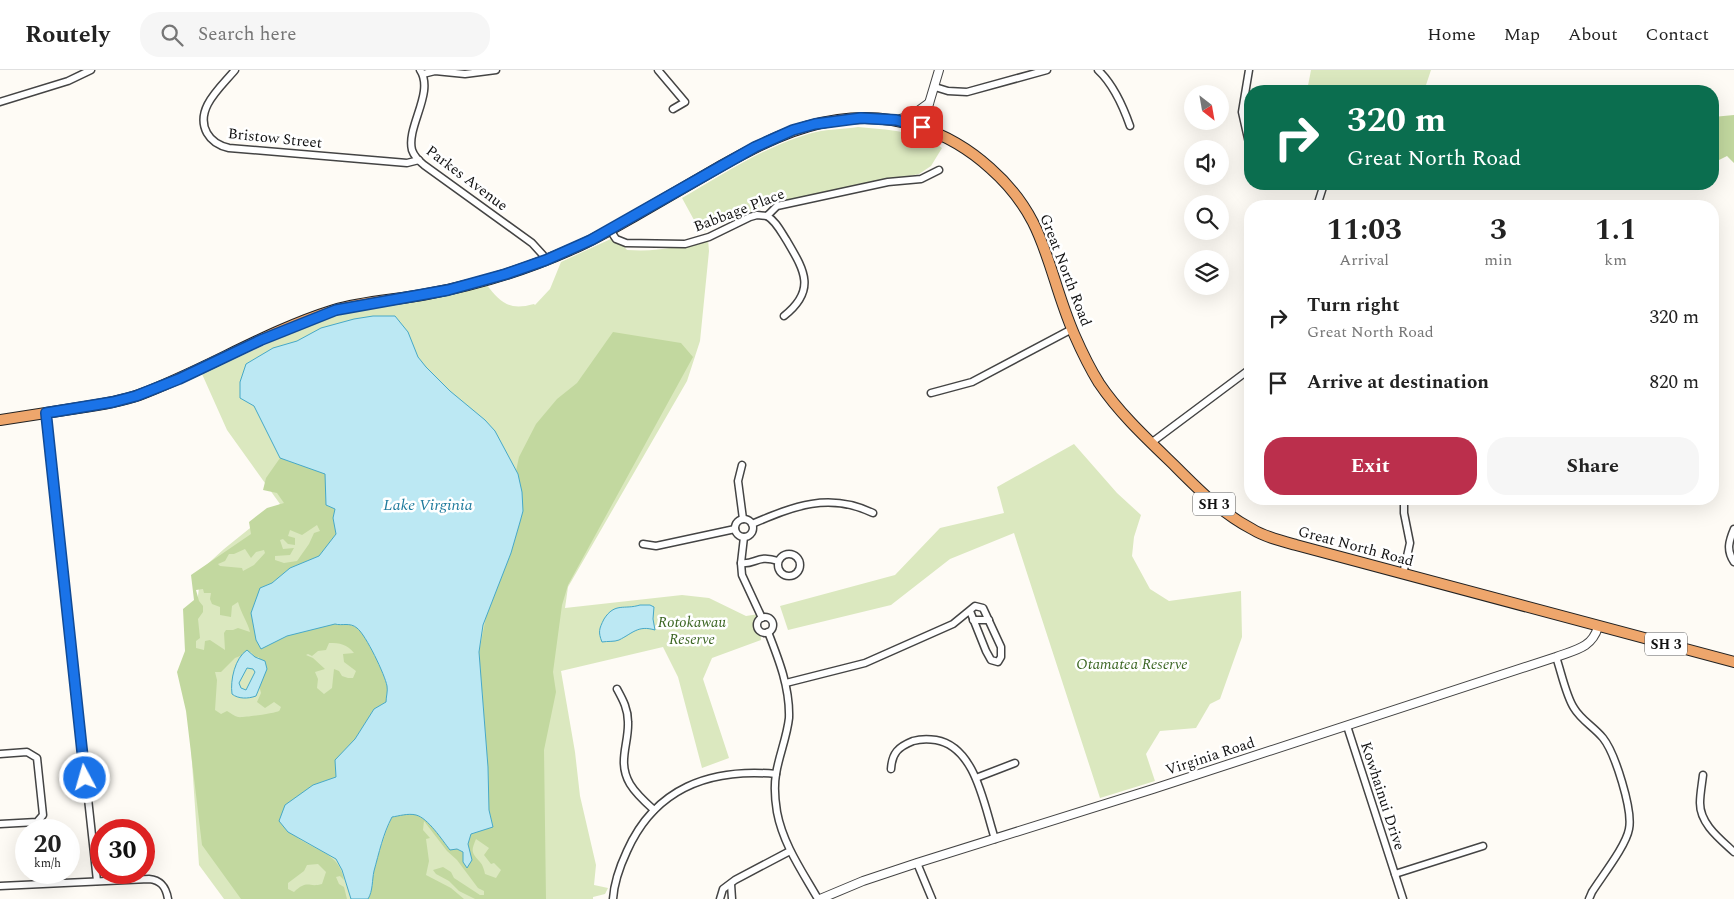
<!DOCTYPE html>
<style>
:root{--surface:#fff;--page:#f6f6f6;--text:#222;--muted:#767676;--line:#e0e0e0;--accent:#bb2f4c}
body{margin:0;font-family:Spectral,serif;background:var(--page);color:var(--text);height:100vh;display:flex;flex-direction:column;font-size:19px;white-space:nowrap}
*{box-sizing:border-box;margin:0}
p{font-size:16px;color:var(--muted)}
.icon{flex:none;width:28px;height:28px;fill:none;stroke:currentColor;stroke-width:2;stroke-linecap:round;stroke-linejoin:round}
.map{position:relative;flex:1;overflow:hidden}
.side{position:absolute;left:1244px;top:130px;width:475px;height:305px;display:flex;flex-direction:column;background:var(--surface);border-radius:20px;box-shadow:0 5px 20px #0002}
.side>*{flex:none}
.hud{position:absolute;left:1244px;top:15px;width:475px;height:105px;border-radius:20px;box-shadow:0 5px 20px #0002;background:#0b6e4f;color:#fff;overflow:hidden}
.needle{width:32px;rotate:149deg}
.tools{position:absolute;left:1184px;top:15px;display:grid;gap:10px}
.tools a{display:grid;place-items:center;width:45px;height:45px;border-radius:50%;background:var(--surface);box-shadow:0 5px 20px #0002;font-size:25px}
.speed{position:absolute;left:15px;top:749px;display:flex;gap:10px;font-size:25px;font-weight:700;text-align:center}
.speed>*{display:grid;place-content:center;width:65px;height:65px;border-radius:50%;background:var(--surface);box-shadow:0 5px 20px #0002;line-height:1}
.speed small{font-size:12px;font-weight:400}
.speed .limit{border:8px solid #d22;background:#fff;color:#111}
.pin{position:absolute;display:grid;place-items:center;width:42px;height:42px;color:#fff;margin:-21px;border-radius:10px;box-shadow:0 2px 8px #0006}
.me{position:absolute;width:55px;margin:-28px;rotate:354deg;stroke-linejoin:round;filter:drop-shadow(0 0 4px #0008)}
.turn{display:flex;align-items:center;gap:18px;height:105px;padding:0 20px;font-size:22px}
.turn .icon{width:65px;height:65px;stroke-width:2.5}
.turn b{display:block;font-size:35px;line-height:42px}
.eta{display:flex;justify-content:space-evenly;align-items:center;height:85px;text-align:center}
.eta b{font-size:30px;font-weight:700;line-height:35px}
.button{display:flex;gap:10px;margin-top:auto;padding:10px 20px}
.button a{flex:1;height:58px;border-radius:20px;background:var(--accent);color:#fff;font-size:20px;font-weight:700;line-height:58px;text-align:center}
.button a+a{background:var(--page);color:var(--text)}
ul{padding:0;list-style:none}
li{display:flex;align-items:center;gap:15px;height:65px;padding:0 20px}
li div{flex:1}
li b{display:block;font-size:19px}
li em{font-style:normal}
header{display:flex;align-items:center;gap:30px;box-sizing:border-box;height:70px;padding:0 25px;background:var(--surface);border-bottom:1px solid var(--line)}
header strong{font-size:24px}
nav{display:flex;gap:28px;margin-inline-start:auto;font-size:18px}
.search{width:350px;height:45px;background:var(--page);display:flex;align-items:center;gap:12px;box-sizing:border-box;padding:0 18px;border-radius:20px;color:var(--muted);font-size:19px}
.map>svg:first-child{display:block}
</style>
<header>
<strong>Routely</strong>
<div class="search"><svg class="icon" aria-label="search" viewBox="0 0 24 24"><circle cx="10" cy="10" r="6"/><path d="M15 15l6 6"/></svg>Search here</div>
<nav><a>Home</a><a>Map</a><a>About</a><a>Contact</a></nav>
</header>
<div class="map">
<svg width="1734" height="829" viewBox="0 0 1734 829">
<rect width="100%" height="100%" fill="#fefbf5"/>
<g fill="#dbe8bf">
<polygon points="1311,0 1431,0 1424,21 1307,21"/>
<path d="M858,57C886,60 919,60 942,78L931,96L919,104L764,136L704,161H700L682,128C724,104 768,74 816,62C829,59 845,59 858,57Z"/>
<path d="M615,167L627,180C660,182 677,177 708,169L709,181L700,271L687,311L568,517L565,538L682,525L709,528L746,546L759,544L761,570L712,588L703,609L729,688L702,698L678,607L663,577L561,601L575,682L580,726L596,795L594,815L608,818L605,824L593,827V829H224L199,795L187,620L201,500L224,479L280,434L227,360L202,304L319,250L384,235L437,227L486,214C501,233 509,241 534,234L535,235L550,219L561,192Z"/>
<polygon points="1074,374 1117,423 1141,445 1134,467 1132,486 1150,519 1169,531 1241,521 1242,567 1220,629 1210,634 1196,658 1160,661 1146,684 1155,711 1100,728 1014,463 950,489 891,535 788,560 780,536 895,505 940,458 1004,443 997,417"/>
</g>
<g fill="#c2d89f" fill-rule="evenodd">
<polygon points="1734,45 1734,93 1727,86 1713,93 1713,47"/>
<polygon points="1631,114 1668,114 1651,120 1631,120"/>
<path d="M613,262L681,273L693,287L568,515L562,535L553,602L556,622L544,680L546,829H475L459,821L449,811L436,804L433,800L443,797L451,802L454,808L480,825H484V821L478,818L457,790L447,781L424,751L423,760L430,768L426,769L429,791L426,805L451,818L464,829H368C373,821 372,810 374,801C379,783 384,765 392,747C399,746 408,743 416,745C428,748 442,770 450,779H457L463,782V792L472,790L468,774L471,764L493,757L489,740L488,697L479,582L486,547L511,483L523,441L518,404L516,401L519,387L536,354L557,329L577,313ZM476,769L489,778L484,785L491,794L494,793L501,800L496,808L485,804C484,800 483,795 480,792C471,782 471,781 476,769Z"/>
<path d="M280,388L326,404V435L335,439L333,448L336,464L319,486L290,498L272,513L260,518C257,539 251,560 261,579L287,566L335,554C342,556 351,552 357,558C366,565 385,605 387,616C388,621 386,627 386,632L374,639L355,669L335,690L336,707L313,715L279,750C287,760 295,767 306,773C324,783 340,787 344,810L340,806L336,807L339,814L344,817L347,829H241L202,775L186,641L177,602L185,581L183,539L194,530L191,505L251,464L249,452L267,438L284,433L277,423L263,420L266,408ZM317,455L320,461L314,463L309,474L297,491L284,493L275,490V486L290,485L294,478L283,479L280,470L283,469L288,474L295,475V468L288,466L290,460L302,465ZM245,479L251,488L256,482L264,480L265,483L254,495L243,501L242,498L220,496L218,494L225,491L229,484H234ZM203,519L204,523H211L210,529L212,534L220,537V545L231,547L232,536L238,532C241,543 248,553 250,562L238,558L233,560H226L224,563L225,580L210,570L205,571L204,580L196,578V571L200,568L198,549L203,542V536L199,531L196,520ZM329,573C340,573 347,574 354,583L343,584L344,592L356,601L353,608H348L342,606L339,601L334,599L332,618L324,624L317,618L318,609L315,602L325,599L313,588L306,585L308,584L312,586L318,581L326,580ZM251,582L255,587H259V615L261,623L257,632L265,638L274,632L281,637C280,639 280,640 279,641C276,643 243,648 238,647C234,646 231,643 227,641L221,644L215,640L217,610L215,602H221L235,588ZM318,794L326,802L322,814C308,818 308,809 294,822L288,819V813L304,801L307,795Z"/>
</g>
<g fill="#bce8f3" stroke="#46a8c7" fill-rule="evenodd">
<path d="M373,246H395L408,262L418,287L426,297L450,321L485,350L495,361L518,404L522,422L523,441L520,452L511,483L483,555L479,582L488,697L489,740L493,757L471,764L468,774L472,790L467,798L463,792V782L457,779L450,780C442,770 428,748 416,745C408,743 399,746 392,747C383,764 379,783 374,801C372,810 373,821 368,829H351L342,800L336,789L288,762L279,751L285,735L313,715L336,707L335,690L355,669L374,639L386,632C386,627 388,621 387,616C385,605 366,565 357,558C350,552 342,556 335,554L287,566L261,579L256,570L251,543L260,518L272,513L290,498L319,486L336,464L333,448L335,439L326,435L325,404L280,388L254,336L240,328V312L246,294L273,278L297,271L321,258L354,249Z"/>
<path d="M640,535H650L654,537L653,549L655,560C638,555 633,563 619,570C614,572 608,571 602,572C598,562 599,559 604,549C615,532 624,540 640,535Z"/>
<path d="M247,580L255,587L265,591L267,599L256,626C248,629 238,629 232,624C230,610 235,588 247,580ZM247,598L253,599L255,602L246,620L241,618L239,613Z"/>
</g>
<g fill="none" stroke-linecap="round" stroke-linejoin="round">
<g stroke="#444" stroke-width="9">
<g id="minor">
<path d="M235,0C221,17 194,39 207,63C212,72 220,76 229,78L407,93L419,90"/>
<path d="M420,0C435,22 406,57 412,80C414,86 419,91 424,95L532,173L543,185L546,190"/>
<polyline points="658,0 685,32 673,39"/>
<path d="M1098,0C1114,15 1123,36 1130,56"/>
<polyline points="1249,0 1242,42 1249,73"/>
<polyline points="423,4 435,1 465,4 496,0"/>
<polyline points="935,17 948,21 967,22 1047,0"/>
<polyline points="0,32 68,11 91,0"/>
<polyline points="1317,136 1324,114"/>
<path d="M767,146C776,151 781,162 787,171C804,200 817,220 784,246"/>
<polyline points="610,160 616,169 626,173 685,174 709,167 750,147 757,145 767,146 777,136 888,112 921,109 939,100"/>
<polyline points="931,323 972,312 1072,259"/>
<polyline points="46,343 97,811"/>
<polyline points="1151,373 1250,299"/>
<polyline points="742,395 738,411 743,449"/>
<circle cx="744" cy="458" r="9"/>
<path d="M752,454C794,436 829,422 873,443"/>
<path d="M1734,459C1729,471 1726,480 1734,492"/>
<polyline points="744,467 741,493 742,505 762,548"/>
<polyline points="643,474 656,476 735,459"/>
<circle cx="789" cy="495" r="11"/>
<path d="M741,493C756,495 757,484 778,491"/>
<polyline points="1403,504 1410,473 1404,443 1404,429"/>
<circle cx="765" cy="555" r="8"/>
<polyline points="973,550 989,550"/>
<path d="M768,562C779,590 790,618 789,648C787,667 779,685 776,704C774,716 775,730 777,742C783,774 802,801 818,829"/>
<path d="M1556,587C1561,601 1566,626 1574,638C1581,650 1594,657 1603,668C1615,683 1633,740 1629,759C1626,776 1602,806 1592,822L1589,829"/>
<polyline points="786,613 865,593 953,554 975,536 983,538 1001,577 1001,587 998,592 991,590 986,581 970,541"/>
<path d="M617,619C623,630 628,639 628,652C629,674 617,692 630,714C636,724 645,732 654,740"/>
<polyline points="1347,656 1403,829"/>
<polyline points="0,684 27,682 37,688 43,745 37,752 0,754"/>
<path d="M891,699C892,683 898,677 913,671C920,669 929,669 936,670C976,677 984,736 995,769"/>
<path d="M1703,705C1702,714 1700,724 1700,733C1700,754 1720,769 1734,782"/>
<polyline points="976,708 1015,693"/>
<polyline points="917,793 932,829"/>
<polyline points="1395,804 1483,776"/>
<polyline points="731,814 732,829"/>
<path d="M0,816L149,809C161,810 166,817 168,829"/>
<path d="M613,829C614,813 620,796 627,781C655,718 710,698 776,704"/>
<polyline points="720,829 723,819 735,810 790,781"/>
</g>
</g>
<g stroke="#444" stroke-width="10">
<g id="tertiary">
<polyline points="896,50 911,46 929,33"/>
<polyline points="922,57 939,0"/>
<path d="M820,829L863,811L917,793L1153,719L1556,587C1575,580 1592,578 1598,557"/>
</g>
</g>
<g stroke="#222" stroke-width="12">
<path id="trunk" d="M0,350C26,346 52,342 78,338C99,335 119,332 139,325C206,300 266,261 334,240C364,231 397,230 427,224C476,215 525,200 570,180C592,171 612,159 633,147C662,130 692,113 721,96C759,75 794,56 838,50C894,42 948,60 990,98C1048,149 1046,199 1074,264C1081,280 1089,297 1099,313C1119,343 1147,369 1173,394C1197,418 1221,443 1252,459C1265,467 1281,471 1296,475L1734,592"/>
</g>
<use href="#minor" stroke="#fff" stroke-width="6"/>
<use href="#tertiary" stroke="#fff" stroke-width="8"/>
<use href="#trunk" stroke="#eea66c" stroke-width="10"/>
</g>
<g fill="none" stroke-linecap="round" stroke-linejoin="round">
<g stroke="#114b97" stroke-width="12">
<polyline id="route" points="85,708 46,343 113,332 136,326 179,309 261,270 336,240 448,220 506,204 546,190 591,170 755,77 793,60 815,54 861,48 896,50 922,57"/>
</g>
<use href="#route" stroke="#1a73e8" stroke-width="9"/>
</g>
<g text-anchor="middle" stroke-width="5" stroke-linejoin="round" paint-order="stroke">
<g fill="#fff" stroke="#585858" stroke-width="1">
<rect x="1193" y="422.5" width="42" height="23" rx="4"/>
<rect x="1645" y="562.5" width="42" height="23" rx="4"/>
</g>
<g font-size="14" font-weight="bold" fill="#111">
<text x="1214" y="439">SH 3</text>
<text x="1666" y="579">SH 3</text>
</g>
<g font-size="15" fill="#111" stroke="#fff">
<text transform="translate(275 68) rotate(6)" y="5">Bristow Street</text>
<text transform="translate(467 108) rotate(37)" y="5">Parkes Avenue</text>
<text transform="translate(739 140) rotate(-21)" y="5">Babbage Place</text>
<text transform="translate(1066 200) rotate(69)" y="5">Great North Road</text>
<text transform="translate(1356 476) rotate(15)" y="5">Great North Road</text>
<text transform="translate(1210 686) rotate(-18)" y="5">Virginia Road</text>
<text transform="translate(1383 726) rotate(72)" y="5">Kowhainui Drive</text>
</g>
<g font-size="15" font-style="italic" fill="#3c6623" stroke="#fff">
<text x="692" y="557">Rotokawau<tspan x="692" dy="17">Reserve</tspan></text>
<text x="1132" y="599">Otamatea Reserve</text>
</g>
<g font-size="16" font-style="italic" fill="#1f7b9d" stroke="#fff">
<text x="428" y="440">Lake Virginia</text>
</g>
</g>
</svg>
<div class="tools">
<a><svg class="needle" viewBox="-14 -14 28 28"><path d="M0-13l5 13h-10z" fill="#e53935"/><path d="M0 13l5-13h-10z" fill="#767676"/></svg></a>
<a><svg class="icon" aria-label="sound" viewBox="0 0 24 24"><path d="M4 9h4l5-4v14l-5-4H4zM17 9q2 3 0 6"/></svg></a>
<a><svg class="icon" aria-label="search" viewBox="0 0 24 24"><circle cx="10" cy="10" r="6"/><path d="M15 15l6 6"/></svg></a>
<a><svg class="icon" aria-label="layers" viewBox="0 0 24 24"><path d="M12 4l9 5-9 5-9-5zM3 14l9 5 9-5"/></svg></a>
</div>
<div class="speed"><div>20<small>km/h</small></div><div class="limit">30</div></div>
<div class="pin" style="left:922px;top:57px;background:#d93025"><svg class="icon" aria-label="arrive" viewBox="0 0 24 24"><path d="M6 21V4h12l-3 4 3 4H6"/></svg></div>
<svg class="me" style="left:85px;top:708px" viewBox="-20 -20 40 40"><circle r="17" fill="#1a73e8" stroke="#fff" stroke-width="3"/><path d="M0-11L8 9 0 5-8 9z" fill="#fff"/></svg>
<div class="hud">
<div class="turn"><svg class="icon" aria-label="right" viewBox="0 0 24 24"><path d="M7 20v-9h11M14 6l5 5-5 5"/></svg><div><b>320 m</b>Great North Road</div></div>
</div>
<section class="side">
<div class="eta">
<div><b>11:03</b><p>Arrival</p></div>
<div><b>3</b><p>min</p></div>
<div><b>1.1</b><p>km</p></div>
</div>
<ul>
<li><svg class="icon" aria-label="right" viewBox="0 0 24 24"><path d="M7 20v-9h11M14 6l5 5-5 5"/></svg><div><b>Turn right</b><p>Great North Road</p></div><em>320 m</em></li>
<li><svg class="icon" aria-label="arrive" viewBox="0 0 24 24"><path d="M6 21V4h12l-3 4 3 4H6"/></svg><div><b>Arrive at destination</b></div><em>820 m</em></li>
</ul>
<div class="button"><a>Exit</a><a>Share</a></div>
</section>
</div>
